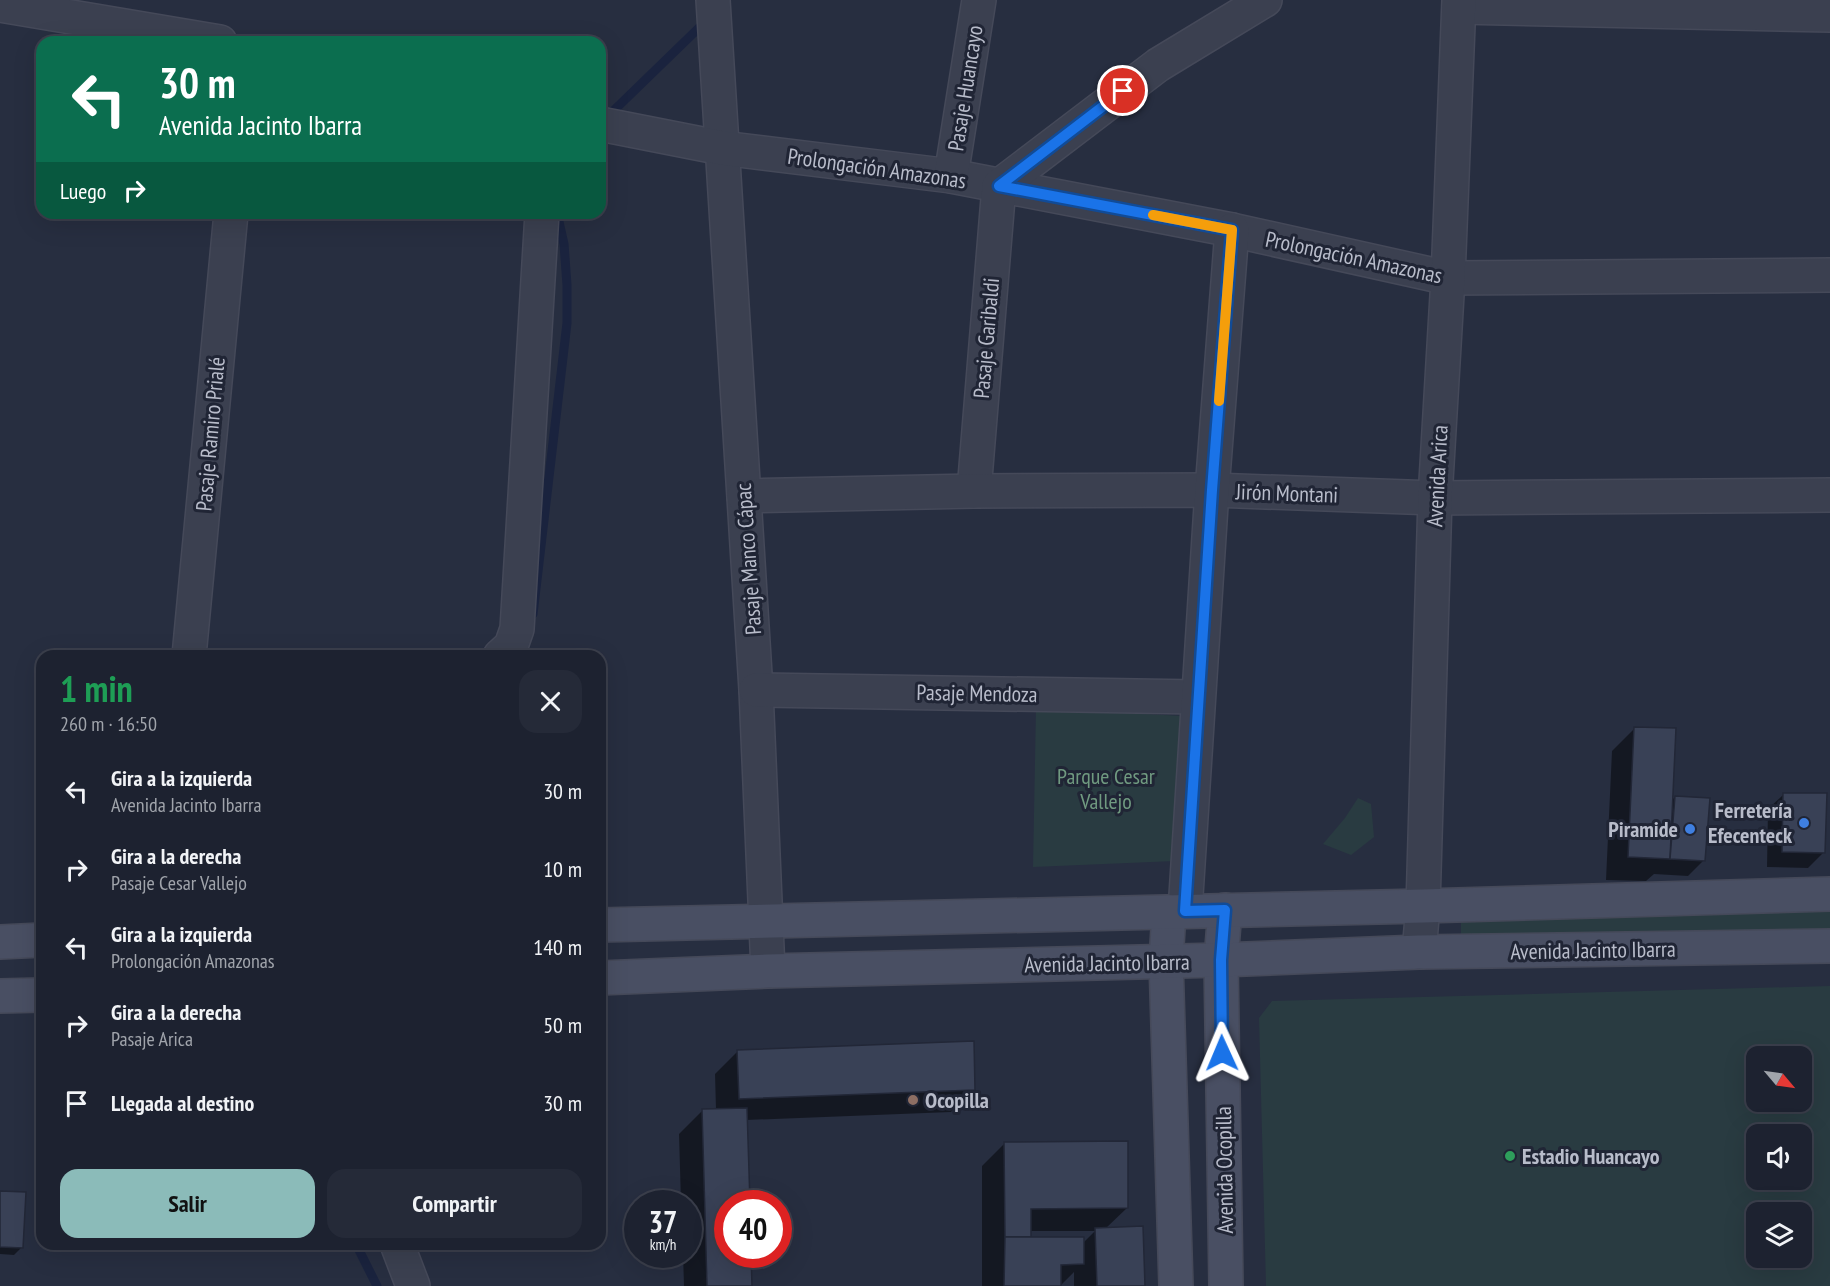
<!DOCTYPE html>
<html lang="es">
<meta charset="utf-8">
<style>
:root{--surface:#1d2230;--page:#252a38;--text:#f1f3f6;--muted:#a0a4ab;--line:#3b3f4c;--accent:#8bbbb9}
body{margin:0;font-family:"PT Sans Narrow",sans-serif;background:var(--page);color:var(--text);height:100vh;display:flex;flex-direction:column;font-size:22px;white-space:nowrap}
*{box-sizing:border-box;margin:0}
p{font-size:20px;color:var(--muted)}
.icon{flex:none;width:33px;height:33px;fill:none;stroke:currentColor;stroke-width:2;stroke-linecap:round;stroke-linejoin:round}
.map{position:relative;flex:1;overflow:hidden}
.panel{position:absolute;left:36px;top:650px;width:570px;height:600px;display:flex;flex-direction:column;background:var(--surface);border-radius:18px;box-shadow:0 6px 24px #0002,0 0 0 2px var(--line)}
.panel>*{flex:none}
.top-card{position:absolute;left:36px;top:36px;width:570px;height:183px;border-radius:18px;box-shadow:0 6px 24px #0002,0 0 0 2px var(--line);background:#0b6e4f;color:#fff;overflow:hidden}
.needle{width:39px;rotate:119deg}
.controls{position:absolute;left:1746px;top:1046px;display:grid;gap:12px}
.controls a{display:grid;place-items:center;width:66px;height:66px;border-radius:12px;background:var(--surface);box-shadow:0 6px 24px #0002,0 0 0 2px var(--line);font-size:30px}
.speed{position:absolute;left:624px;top:1190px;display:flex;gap:12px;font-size:30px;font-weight:700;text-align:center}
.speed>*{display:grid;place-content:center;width:78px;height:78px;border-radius:50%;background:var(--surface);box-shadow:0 6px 24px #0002,0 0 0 2px var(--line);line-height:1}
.speed small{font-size:15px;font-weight:400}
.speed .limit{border:9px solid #d22;background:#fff;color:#111}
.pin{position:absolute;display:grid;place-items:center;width:51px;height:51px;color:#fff;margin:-26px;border:3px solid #fff;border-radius:50%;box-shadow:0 2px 6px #0007}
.me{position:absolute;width:66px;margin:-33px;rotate:359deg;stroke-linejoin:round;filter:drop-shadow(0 0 4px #0008)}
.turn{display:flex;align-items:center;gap:21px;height:126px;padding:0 24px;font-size:27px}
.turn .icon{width:78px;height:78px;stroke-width:2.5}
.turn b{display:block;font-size:42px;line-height:51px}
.then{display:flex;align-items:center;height:57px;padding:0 24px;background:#0003;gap:12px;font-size:22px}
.round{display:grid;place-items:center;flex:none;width:63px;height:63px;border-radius:18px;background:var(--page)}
.headline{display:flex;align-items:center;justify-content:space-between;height:102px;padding:0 24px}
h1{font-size:36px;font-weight:700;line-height:45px;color:#1e9e55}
.action{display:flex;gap:12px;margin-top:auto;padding:12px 24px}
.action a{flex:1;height:69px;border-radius:18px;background:var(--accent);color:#111;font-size:24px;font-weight:700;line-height:69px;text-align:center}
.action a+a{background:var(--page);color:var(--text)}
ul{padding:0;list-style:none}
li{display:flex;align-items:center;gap:18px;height:78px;padding:0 24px}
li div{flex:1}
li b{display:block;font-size:22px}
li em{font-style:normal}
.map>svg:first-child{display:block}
</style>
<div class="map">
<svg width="1830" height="1286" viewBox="0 0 1830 1286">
<rect width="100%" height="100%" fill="#272e40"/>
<g fill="#293b41" fill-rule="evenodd">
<polygon points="1036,708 1182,716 1175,861 1033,867"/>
<polygon points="1358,798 1371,804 1374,837 1351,855 1323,844 1345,818"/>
<polygon points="1830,901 1830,931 1461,937 1461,908"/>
<path d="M1830,986V1286H1266L1259,1018L1272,1001ZM1756,1056H1802V1101H1756ZM1756,1134H1802V1179H1756ZM1756,1212H1802V1257H1756Z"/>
</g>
<g fill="#0007" fill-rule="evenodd">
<polygon points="1635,728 1671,801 1675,797 1704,860 1688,876 1654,874 1646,881 1606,880 1612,751"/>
<polygon points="1784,794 1824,852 1808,868 1767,867 1768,809"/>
<polygon points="738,1051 974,1089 951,1112 746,1120 748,1203 728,1203 728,1254 750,1254 751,1286 684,1286 683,1254 688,1254 688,1203 681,1203 679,1134 702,1111 716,1110 715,1074"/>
<path d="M1005,1143L1127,1208L1105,1229L1143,1286H1074V1272L1060,1286H982V1166ZM1030,1231H1095L1083,1243L1030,1238Z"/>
<polygon points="0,1192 22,1247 14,1255 0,1254"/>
</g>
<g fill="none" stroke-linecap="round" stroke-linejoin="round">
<g stroke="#1a233e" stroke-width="9">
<polyline points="606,118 706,21"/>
<polyline points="533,614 567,323 567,285 564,244 557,213"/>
<polyline points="356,1244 377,1286"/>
</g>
</g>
<g fill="#394156" stroke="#222737" stroke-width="1.5">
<polygon points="1634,727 1676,728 1670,859 1628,857"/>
<polygon points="1783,793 1827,793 1825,853 1782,852"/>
<polygon points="1675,796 1710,798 1705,861 1670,859"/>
<polygon points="974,1041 975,1090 739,1099 737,1050"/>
<polygon points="747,1108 750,1203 728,1203 728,1254 751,1254 752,1286 707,1286 702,1109"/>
<polygon points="1128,1141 1128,1208 1031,1209 1031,1237 1005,1237 1004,1142"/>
<polygon points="0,1191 26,1192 23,1248 0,1247"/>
<polygon points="1143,1226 1145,1286 1097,1286 1095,1228"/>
<polygon points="1005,1237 1084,1237 1084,1264 1061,1265 1061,1286 1004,1286"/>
</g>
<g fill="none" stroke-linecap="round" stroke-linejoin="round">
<g stroke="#454959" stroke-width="36">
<g id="street">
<polyline points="713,0 756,690 768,971"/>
<polyline points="0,5 220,42"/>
<polyline points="1459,7 1830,15"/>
<polyline points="600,124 722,148 951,176 1232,230 1448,278 1830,275"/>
<polyline points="951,176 979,0"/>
<polyline points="974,491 999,186 1158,65 1265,0"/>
<polyline points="744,496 974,491 1212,490 1435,498 1830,495"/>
<polyline points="189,656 231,213"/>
<polyline points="500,656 511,646 517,629 542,213"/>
<polyline points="756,690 1198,697"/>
<polyline points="1185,911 1212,490 1232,230"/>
<polyline points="1419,952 1423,906 1435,498 1448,278 1459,0"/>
<polyline points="397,1244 413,1286"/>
</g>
</g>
<g stroke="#454959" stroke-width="36">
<g id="secondary">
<polyline points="1225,910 1221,960 1226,1286"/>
<polyline points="1169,912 1166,961 1176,1286"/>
<polyline points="600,925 1423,906 1830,894"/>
<polyline points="0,942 42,940"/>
<polyline points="600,978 768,971 1221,960 1419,952 1830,946"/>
<polyline points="0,996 42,995"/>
</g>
</g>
<use href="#street" stroke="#3b4050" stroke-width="33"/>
<use href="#secondary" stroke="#494f63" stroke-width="33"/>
</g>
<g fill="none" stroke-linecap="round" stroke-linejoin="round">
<g stroke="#114b97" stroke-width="15">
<polyline id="route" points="1123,91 999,186 1232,230 1212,490 1185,911 1225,910 1221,960 1222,1053"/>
</g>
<use href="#route" stroke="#1a73e8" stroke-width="10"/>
<polyline stroke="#f59e0b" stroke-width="10" points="1153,215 1232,230 1219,401"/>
</g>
<g fill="#3f7fe0" stroke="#202535" stroke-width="2">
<circle cx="1804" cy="823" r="6"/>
<circle cx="1690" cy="829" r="6"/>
</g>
<circle fill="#8d6e63" stroke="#202535" stroke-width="2" cx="913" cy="1100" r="6"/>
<circle fill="#2e9e5b" stroke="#202535" stroke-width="2" cx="1510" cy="1156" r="6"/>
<g text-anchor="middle" stroke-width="6" stroke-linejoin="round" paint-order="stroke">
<g font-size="22" fill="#b8bcca" stroke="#202535">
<text transform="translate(965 88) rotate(-81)" y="8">Pasaje Huancayo</text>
<text transform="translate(877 168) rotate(8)" y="8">Prolongación Amazonas</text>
<text transform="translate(1354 257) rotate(12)" y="8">Prolongación Amazonas</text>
<text transform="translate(986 338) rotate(-85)" y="8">Pasaje Garibaldi</text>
<text transform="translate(210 434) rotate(-85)" y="8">Pasaje Ramiro Prialé</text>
<text transform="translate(1437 476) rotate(-87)" y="8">Avenida Arica</text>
<text transform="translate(1287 493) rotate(2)" y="8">Jirón Montani</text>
<text transform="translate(748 559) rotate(-94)" y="8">Pasaje Manco Cápac</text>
<text transform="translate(977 693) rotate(1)" y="8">Pasaje Mendoza</text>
<text transform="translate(1593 950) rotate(-1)" y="8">Avenida Jacinto Ibarra</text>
<text transform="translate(1107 963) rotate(-1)" y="8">Avenida Jacinto Ibarra</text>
<text transform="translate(1224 1170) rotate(-91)" y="8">Avenida Ocopilla</text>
</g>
<g font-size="22" fill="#709a80" stroke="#202535">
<text x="1106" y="784">Parque Cesar<tspan x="1106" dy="25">Vallejo</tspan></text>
</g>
<g font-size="22" font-weight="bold" fill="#b8bcca" stroke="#202535" text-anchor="end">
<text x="1792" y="818">Ferretería<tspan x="1792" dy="25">Efecenteck</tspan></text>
<text x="1678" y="837">Piramide</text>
<text x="925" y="1108" text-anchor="start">Ocopilla</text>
<text x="1522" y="1164" text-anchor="start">Estadio Huancayo</text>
</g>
</g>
</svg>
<div class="controls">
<a><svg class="needle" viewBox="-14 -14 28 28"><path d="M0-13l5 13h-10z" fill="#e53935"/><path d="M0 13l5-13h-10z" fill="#a0a4ab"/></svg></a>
<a><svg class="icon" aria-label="sound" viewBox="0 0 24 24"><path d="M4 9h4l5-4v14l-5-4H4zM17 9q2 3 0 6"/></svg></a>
<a><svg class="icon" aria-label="layers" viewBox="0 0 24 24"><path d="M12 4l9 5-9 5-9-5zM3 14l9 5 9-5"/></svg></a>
</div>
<div class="speed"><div>37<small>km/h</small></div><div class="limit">40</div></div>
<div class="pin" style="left:1123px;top:91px;background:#d93025"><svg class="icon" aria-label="arrive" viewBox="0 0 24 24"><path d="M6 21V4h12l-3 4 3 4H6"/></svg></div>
<svg class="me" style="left:1222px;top:1053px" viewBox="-20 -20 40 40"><path d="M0-17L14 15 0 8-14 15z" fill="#1a73e8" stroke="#fff" stroke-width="4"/></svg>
<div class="top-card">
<div class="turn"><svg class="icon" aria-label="left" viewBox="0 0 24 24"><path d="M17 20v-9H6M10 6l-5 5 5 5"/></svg><div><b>30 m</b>Avenida Jacinto Ibarra</div></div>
<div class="then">Luego<svg class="icon" aria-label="right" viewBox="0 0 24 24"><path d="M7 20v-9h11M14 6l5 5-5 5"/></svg></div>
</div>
<section class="panel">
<div class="headline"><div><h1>1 min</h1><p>260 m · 16:50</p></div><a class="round"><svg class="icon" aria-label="close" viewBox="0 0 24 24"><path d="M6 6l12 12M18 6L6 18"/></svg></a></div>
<ul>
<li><svg class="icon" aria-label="left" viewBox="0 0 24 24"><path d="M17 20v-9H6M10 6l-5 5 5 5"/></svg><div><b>Gira a la izquierda</b><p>Avenida Jacinto Ibarra</p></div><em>30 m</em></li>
<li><svg class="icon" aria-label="right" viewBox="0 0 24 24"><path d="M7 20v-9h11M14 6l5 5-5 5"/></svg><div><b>Gira a la derecha</b><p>Pasaje Cesar Vallejo</p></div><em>10 m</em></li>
<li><svg class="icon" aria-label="left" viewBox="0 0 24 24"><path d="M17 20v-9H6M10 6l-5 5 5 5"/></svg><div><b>Gira a la izquierda</b><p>Prolongación Amazonas</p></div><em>140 m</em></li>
<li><svg class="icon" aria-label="right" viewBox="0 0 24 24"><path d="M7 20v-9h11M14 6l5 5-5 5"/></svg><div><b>Gira a la derecha</b><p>Pasaje Arica</p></div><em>50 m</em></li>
<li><svg class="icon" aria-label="arrive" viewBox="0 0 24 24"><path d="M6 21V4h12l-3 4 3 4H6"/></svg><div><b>Llegada al destino</b></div><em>30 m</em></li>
</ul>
<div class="action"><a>Salir</a><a>Compartir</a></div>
</section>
</div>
